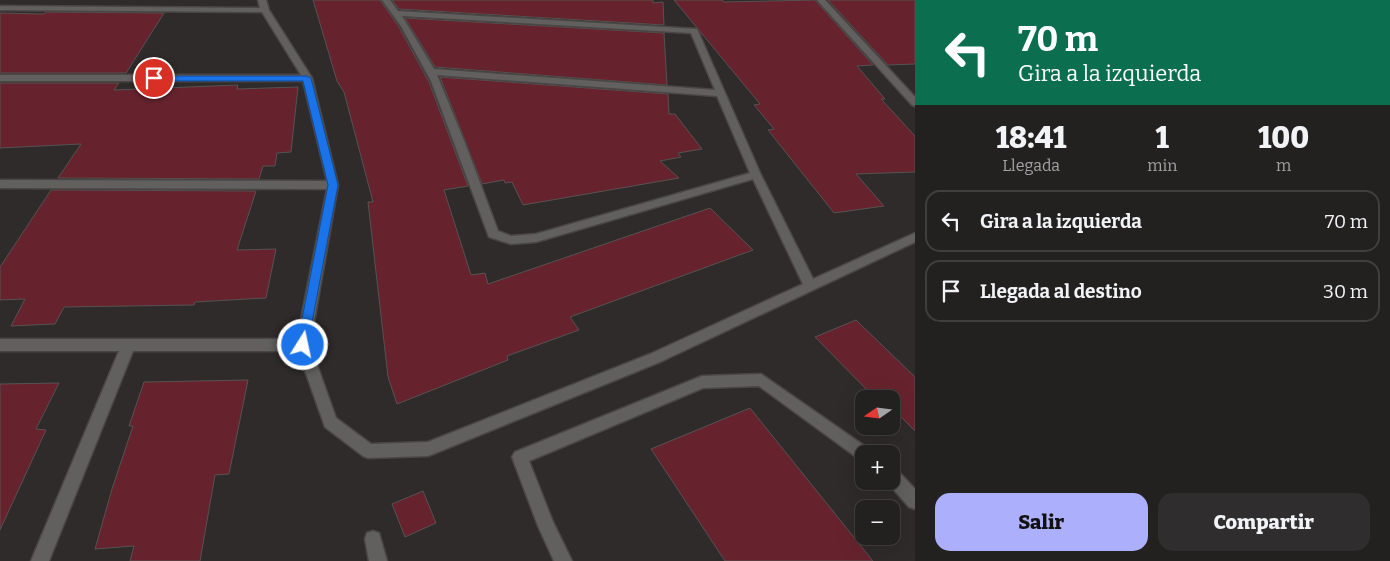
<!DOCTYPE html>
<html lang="es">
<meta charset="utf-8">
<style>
:root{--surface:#232020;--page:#2f2d2d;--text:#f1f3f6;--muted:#a3a3a5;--line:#403e3e;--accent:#acaffb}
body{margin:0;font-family:Bitter,serif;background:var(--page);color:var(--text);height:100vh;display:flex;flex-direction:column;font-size:19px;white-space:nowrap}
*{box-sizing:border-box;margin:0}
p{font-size:16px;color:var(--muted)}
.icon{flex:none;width:28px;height:28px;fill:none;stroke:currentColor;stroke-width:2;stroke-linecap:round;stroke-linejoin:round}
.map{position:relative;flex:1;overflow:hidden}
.sheet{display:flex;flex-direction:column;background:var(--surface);width:475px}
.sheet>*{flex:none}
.hud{background:#0b6e4f;color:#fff;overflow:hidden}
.needle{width:32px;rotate:256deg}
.fabs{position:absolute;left:855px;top:390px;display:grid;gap:10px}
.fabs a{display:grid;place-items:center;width:45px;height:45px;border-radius:10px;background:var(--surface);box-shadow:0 5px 20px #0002,0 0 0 1px var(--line);font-size:25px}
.pin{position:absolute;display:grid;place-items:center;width:42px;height:42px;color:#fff;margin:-21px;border:2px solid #fff;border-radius:50%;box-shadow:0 1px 5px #0007}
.me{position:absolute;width:55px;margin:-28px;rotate:10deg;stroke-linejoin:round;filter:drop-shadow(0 0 4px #0008)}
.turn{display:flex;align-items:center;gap:18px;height:105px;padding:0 20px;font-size:22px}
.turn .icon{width:65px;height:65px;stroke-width:2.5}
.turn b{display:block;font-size:35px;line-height:42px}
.eta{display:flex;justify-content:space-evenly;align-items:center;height:85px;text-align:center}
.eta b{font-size:30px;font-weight:800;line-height:35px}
.button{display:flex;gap:10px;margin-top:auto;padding:10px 20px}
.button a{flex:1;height:58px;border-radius:15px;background:var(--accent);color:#111;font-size:20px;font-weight:800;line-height:58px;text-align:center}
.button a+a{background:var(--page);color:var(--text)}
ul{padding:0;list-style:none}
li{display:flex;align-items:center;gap:15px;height:62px;margin:0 10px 8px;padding:0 10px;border:2px solid var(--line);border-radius:15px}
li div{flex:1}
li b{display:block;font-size:19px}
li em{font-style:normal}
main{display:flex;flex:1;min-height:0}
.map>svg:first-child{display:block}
</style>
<main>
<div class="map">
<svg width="915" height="561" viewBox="0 0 915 561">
<rect width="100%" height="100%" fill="#2f2b2a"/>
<g fill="#67232d" stroke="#565252">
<polygon points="313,0 380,0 399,27 429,82 468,186 444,190 471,275 485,273 488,284 710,208 753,250 570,317 579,330 507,356 508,360 397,404 388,377 368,202 373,202 344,92 337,81"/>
<polygon points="392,0 653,0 653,3 663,2 664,25 399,9"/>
<polygon points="674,0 722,0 724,2 815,0 873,65 857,66 885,99 881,99 915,136 915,172 856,174 884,206 834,213 768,130 774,129 754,105 760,104"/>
<polygon points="828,0 915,0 915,64 888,65"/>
<polygon points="46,12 164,13 126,73 0,73 0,13 44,14"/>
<polygon points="405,18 664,33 667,85 435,67"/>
<polygon points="440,77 668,94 669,114 675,114 702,149 678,153 681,157 660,161 679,178 523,205 512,182 505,183 504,180 482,184"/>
<polygon points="0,83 119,83 114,90 238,85 237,89 298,87 291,152 277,153 275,166 263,166 259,179 58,178 81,144 0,148"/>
<polygon points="51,190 256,191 237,250 276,249 266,298 195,302 194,305 64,307 55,324 11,326 25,299 0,300 0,267"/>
<polygon points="856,320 915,377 915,431 891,407 891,399 883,399 877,392 872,395 815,337"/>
<polygon points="248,380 229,474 215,475 200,561 130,561 134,546 95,549 112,489 133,426 129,426 144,382"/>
<polygon points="59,383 36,429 46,430 0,530 0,384"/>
<polygon points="750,408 873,561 725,561 651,449"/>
<polygon points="423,491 436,523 405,537 392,504"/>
</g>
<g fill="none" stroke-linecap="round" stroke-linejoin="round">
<g stroke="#4a4645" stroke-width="3">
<g id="service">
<polygon points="761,374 869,449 872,454 864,454 864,461 859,459 759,386 703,388 529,461 553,522 572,561 554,561 538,526 512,457 515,452 702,376"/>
<polygon points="891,468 897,470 915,489 915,509 909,507 886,481 891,481"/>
<polygon points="373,531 379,533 387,561 369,561 365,539 367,533"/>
</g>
</g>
<g stroke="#4a4645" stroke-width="3">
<g id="minor">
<path d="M258,0H266L269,10L312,78L338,185L310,345L336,418L371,444L428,442L650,354L803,284L753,179L536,242L511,244L489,237L431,81L401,26L382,0H390L398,11L697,29L761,175L813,279L915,233V242L660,362L433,454L428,456L368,458L363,456L325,427L298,351H133L49,561H31L119,351H0V339H297L327,189L0,188V180L327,181L303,81H0V75H301L262,12L0,10V6L260,8ZM402,16L691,33L715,90L434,69ZM437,75L717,96L750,173L536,234L511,236L498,231L465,143Z"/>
<polygon points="817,0 825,0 915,97 915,106 912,105"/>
</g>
</g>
<use href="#service" fill="#61605f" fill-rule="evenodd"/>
<use href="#minor" fill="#61605f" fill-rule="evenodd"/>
</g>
<polygon fill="#1a73e8" stroke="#114b97" points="151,76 307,76 311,78 338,185 307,349 299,349 297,345 328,185 303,81 154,81 149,78"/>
</svg>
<div class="fabs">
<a><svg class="needle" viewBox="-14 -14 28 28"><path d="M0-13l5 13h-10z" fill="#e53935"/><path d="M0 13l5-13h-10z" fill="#a3a3a5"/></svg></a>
<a>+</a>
<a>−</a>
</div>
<div class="pin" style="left:154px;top:78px;background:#d93025"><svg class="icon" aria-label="arrive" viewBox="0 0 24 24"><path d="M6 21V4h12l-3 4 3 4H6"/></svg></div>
<svg class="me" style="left:303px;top:345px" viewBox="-20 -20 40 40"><circle r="17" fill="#1a73e8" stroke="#fff" stroke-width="3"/><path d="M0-11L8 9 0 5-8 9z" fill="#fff"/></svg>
</div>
<section class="sheet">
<div class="hud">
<div class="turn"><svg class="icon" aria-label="left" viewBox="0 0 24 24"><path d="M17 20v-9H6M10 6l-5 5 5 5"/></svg><div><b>70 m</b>Gira a la izquierda</div></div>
</div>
<div class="eta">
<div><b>18:41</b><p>Llegada</p></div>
<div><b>1</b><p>min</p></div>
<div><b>100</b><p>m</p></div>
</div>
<ul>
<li><svg class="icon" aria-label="left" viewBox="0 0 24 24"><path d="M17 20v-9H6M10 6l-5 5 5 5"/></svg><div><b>Gira a la izquierda</b></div><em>70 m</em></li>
<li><svg class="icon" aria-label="arrive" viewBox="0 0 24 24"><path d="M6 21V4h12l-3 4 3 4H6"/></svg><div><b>Llegada al destino</b></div><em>30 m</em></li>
</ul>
<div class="button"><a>Salir</a><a>Compartir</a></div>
</section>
</main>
